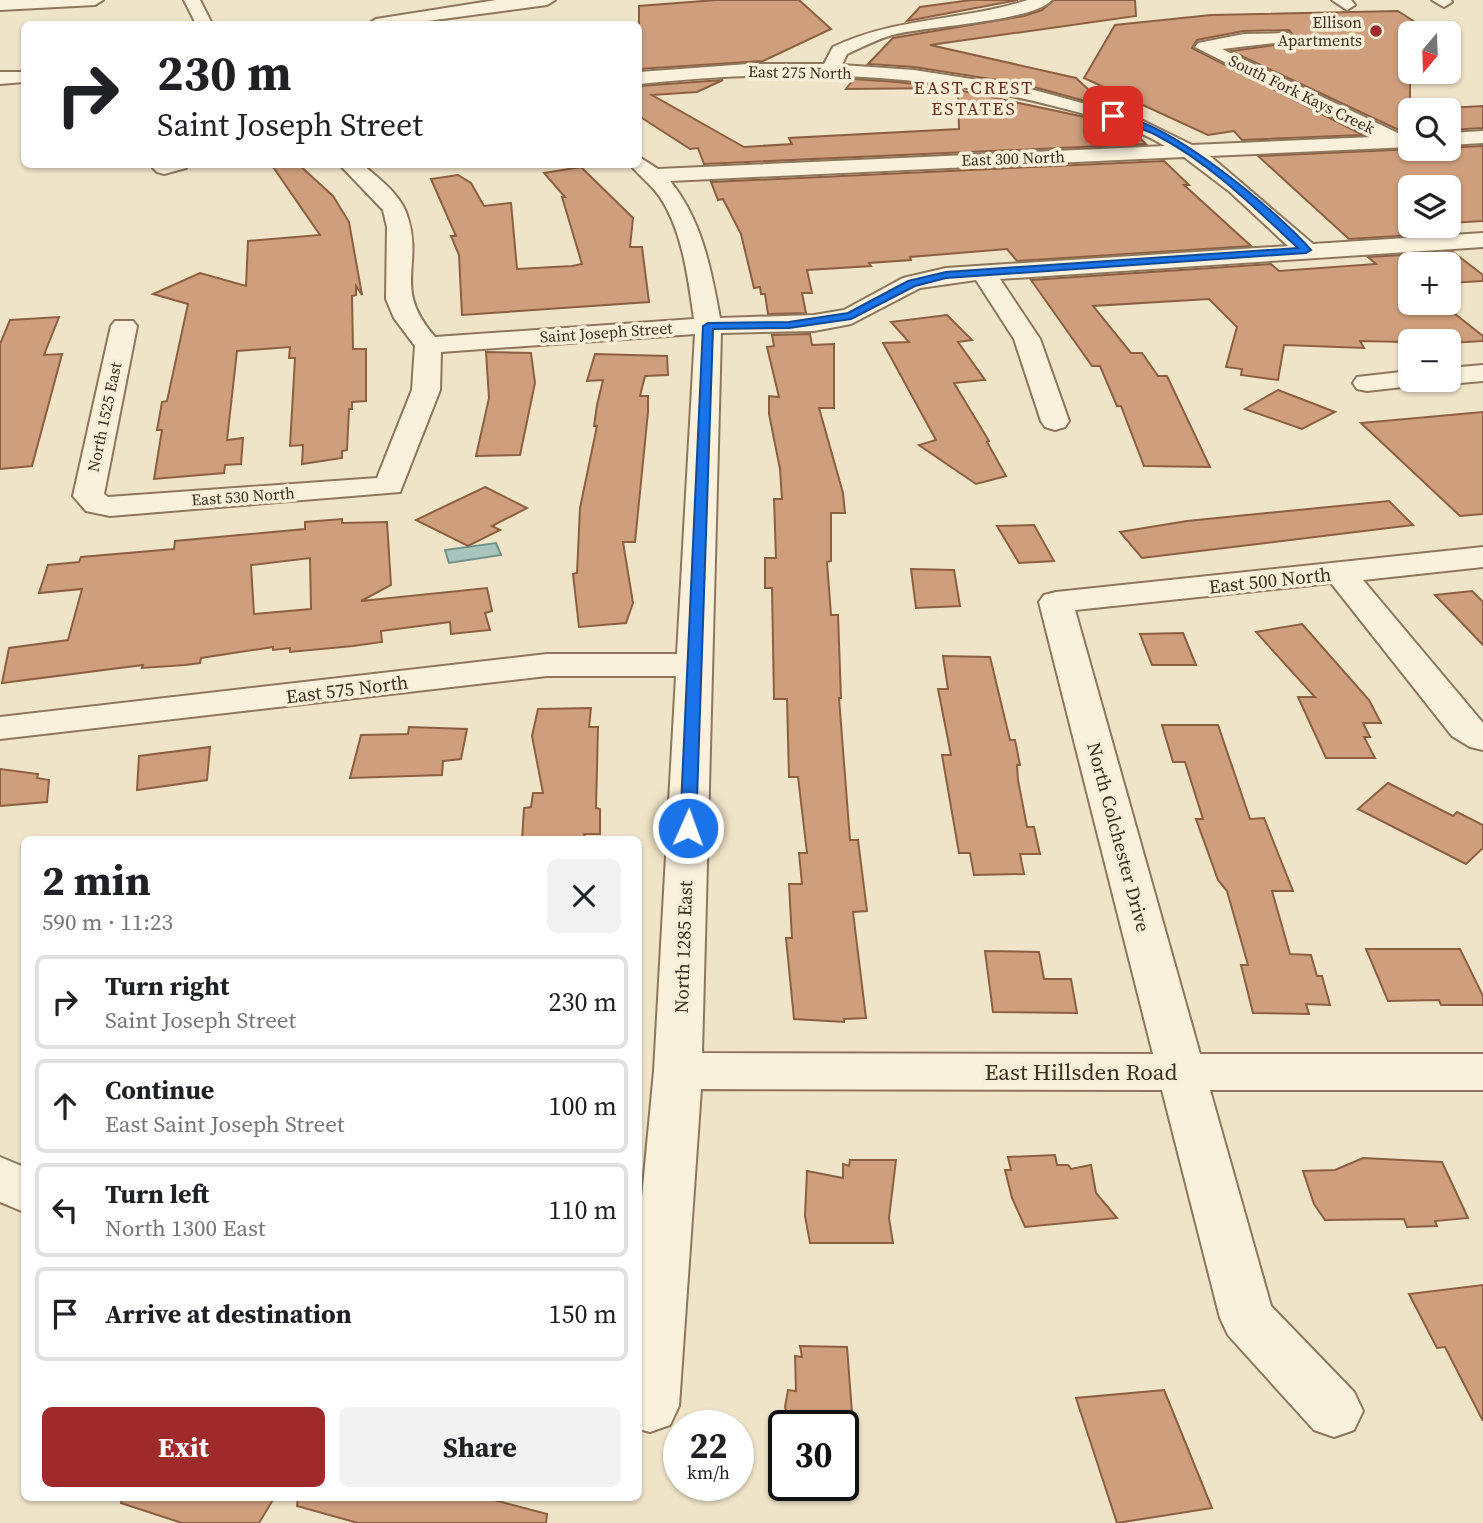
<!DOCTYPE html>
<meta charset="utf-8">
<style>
:root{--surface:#fff;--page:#f2f2f2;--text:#202124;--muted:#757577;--line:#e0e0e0;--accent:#9e2a2b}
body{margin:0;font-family:"Source Serif 4",serif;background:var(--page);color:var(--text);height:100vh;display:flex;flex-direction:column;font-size:26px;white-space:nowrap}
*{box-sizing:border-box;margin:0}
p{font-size:23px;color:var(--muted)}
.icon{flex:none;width:38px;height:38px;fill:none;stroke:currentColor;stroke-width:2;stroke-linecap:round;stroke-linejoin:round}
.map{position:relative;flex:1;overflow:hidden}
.details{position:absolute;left:21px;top:836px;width:621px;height:665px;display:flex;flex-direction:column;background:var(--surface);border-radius:10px;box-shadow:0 2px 5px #0004}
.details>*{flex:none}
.guide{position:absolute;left:21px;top:21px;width:621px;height:147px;border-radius:10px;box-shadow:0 2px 5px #0004;background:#fff;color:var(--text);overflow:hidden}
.needle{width:46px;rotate:199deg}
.controls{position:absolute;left:1398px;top:21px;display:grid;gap:14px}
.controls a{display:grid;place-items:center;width:63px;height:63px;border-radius:10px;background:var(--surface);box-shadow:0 2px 5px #0004;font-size:35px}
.speed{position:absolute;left:663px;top:1410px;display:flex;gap:14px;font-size:35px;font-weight:700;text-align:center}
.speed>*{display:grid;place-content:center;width:91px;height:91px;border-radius:50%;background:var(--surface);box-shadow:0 2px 5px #0004;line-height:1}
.speed small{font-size:18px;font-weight:400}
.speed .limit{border:4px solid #111;border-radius:10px;background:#fff;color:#111}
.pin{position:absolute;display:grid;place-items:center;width:60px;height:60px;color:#fff;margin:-30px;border-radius:14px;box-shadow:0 4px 10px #0006}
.me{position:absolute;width:77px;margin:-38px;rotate:2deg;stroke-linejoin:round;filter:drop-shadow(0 0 5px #0008)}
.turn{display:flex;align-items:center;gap:24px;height:147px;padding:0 21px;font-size:32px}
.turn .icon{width:91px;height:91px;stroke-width:2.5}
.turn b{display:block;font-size:49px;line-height:60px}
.round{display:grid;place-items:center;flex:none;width:74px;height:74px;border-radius:10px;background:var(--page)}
.summary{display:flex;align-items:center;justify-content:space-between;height:119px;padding:0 21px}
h1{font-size:42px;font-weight:700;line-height:52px}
.button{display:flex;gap:14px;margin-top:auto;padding:14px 21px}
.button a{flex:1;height:80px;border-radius:10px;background:var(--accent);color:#fff;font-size:28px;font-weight:700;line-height:80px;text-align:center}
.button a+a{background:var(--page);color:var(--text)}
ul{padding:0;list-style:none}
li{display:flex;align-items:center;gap:21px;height:94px;margin:0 14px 10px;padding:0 7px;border:4px solid var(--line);border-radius:10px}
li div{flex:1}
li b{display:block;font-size:26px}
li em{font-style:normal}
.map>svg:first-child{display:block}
</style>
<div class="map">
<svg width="1483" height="1523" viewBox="0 0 1483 1523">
<rect width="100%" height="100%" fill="#f0e4c8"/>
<polygon fill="#a9c4bc" stroke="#6f938a" stroke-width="2" points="496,543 501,555 449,563 445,550"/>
<g fill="#cf9f7d" stroke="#8d5f41" stroke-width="2" fill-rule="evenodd">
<polygon points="716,0 799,0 831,29 763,61 639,69 639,6"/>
<polygon points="971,0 1018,0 907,21 920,7"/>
<polygon points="1054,0 1135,0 1136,16 930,45 1076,78 1107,107 1023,84 914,67 868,64 893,38 1024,16 1042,10"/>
<polygon points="1398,11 1432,33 1410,33 1410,110 1483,106 1483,128 1449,130 1449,110 1410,110 1410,133 1403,132 1231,51 1284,44 1295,38 1289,30 1243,31 1197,40 1192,48 1363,135 1242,140 1234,131 1208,135 1084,78 1115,25 1211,15"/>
<polygon points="854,79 897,82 951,88 846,89"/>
<polygon points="723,80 697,92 652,95 744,147 792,144 789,138 959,129 958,90 1094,119 1136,134 1146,144 704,164 698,148 690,149 639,116 639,86"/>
<polygon points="1483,146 1483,221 1449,223 1449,187 1410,187 1410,226 1421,226 1431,234 1349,239 1258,156"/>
<polygon points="1164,161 1189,185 1184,185 1251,246 1017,261 1007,249 910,257 911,260 869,263 871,266 807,270 812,293 802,293 806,313 768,314 765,294 761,294 760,287 754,288 741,234 723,199 718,200 711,182"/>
<polygon points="271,164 298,164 333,196 349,222 362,295 356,286 356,295 352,296 353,349 366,349 366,401 352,402 352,409 349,409 347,450 342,451 342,458 302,464 303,445 290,446 295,358 289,358 290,347 237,351 227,440 243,438 241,464 225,465 224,473 154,479 162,430 157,430 162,402 167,401 188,304 153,294 200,273 246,286 248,241 320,235"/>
<polygon points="581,167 633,218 630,247 642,247 649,302 462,315 459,255 451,236 456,236 431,179 458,175 471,183 484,206 511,203 517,269 572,266 582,264 562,197 565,197 544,173"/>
<polygon points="1453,252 1483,275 1483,281 1449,283 1449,264 1410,264 1410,303 1441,303 1483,336 1483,341 1449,343 1360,341 1364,348 1284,345 1278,380 1241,375 1242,369 1226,367 1237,327 1209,299 1093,306 1131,353 1142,353 1158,376 1167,376 1210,467 1144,466 1121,406 1117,406 1100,366 1092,366 1031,280 1271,264 1279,271 1376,264 1368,257"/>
<polygon points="947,315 972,340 958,342 985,380 954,383 989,441 987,442 1006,476 976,484 919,445 936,440 883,343 909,342 891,322"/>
<polygon points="59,317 44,355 62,354 32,466 0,469 0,344 10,320"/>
<polygon points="810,334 812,345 834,344 834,408 819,408 843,493 845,513 831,513 831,561 827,562 831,615 838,615 841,698 839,698 850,840 858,840 867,911 853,912 866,1018 844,1019 844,1022 794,1019 786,938 792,938 789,884 802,884 799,853 807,853 798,777 789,777 787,699 774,699 772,588 765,588 765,558 776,558 774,499 782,499 780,469 769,414 769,396 779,397 767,347 774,346 772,335"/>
<polygon points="486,352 531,353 535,383 520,455 476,456 489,398"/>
<polygon points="595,354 667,356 668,375 645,376 640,396 648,396 648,412 635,542 623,542 633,603 626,623 579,627 573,574 577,573 580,508 597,426 594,426 597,405 603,380 587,381"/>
<polygon points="1278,390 1335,412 1302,429 1245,409"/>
<polygon points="1483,412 1483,514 1460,516 1361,423"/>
<polygon points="485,487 527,508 492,526 500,530 468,546 416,520"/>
<polygon points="1389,501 1413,525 1142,558 1120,532 1187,521"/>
<path d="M342,519V523L387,522L391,585L361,601L487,588L492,611L485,613L490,630L451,634L450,622L381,631L382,642L353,646L290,652V648L273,650V647L201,658L200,663L185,665L142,668L143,665L2,683L9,648L68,640L82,589L39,593L48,565L79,562L81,557L174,549L175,541L305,529V522ZM310,558L311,609L254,614L251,565Z"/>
<polygon points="1034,525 1054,561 1019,563 997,526"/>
<polygon points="911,569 954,570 960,606 916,608"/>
<polygon points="1472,591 1483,602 1483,645 1435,595"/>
<polygon points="1302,624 1369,700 1381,723 1363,723 1370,737 1364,737 1375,758 1326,758 1298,697 1315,697 1256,632"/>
<polygon points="1183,633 1196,665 1152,665 1140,634"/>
<polygon points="943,656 990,657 1010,740 1015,740 1020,765 1017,765 1018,780 1027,827 1034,827 1040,854 1020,854 1024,874 974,875 970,853 959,853 942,755 951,755 938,689 948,689"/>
<polygon points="591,708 589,727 598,727 596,808 600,809 600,834 584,834 586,840 522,840 524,808 531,807 533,793 543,793 532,736 538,709"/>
<polygon points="1162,725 1218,725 1250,819 1264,818 1293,891 1272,891 1290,954 1311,955 1317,976 1322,976 1330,1005 1306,1004 1309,1014 1253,1013 1241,965 1248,965 1227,891 1218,880 1196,819 1203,819 1185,762 1173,762"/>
<polygon points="409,727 467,729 461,759 443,761 442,775 350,778 361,735 408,734"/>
<polygon points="210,747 207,780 137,790 139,756"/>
<polygon points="0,769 38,774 37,778 49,780 47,802 0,806"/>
<polygon points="1388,783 1453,816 1457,812 1483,825 1483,848 1466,864 1358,809"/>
<polygon points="1366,949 1460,949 1483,996 1483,1005 1441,1005 1439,1000 1388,1001"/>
<polygon points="985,951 1039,952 1044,979 1071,979 1077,1013 993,1012"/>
<polygon points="1055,1155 1057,1165 1068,1165 1071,1169 1091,1165 1096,1193 1117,1218 1025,1227 1012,1198 1005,1170 1011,1170 1008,1157"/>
<polygon points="1363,1158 1442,1162 1468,1218 1435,1221 1437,1226 1407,1227 1404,1219 1325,1220 1314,1204 1303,1171 1335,1170"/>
<polygon points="850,1160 896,1160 889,1218 893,1243 810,1243 805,1216 807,1171 843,1178 843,1164 849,1166"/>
<polygon points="1483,1285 1483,1421 1445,1347 1437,1348 1409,1294"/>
<polygon points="800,1346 847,1347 853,1426 794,1426 794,1421 789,1421 785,1407 788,1390 796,1391 795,1356 802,1357"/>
<polygon points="1164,1390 1212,1508 1117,1523 1076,1398"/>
<polygon points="122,1498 274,1498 259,1523 182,1523 121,1503"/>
<polygon points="298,1498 486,1498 547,1514 546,1523 358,1523 297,1506"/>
</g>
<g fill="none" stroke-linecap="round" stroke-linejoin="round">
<g stroke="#8d765c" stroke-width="4">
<g id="minor">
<polygon points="0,0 103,0 95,5 0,10"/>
<polygon points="184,0 200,0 212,24 196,24"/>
<polygon points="496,0 555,0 547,5 405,24 368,24 376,19"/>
<path d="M1028,0H1052C1032,22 926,26 892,35C876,40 862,47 847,54L842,65L914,70L1023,87L1137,118L1192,145L1373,137L1195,47L1198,43L1244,34L1289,33L1292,37L1283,42L1222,49L1402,135H1410V147L1210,156L1313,244L1483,233V247L1000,279L1040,339L1069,421L1065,427L1055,430L1045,427L1041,421L1014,339L976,280L920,288L851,324L814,331L721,333L702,1053L1153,1054L1039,602L1044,595L1056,592L1483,547V567L1363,580L1483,723V750L1470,747L1452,736L1331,583L1075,610L1200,1054H1483V1090H1210L1271,1306L1354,1392L1363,1411L1354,1430L1334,1437L1314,1430L1228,1335L1220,1318L1162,1090L701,1089L679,1406L670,1425L650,1432L639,1429V1229L654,1071L676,676H547L0,739V717L547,654H677L695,334L441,352L440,390L400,492L110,516L86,511L73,496L111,326L115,321H133L137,326L104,494L108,497L377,478L412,390L415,346L394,318L386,299L387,227L383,210L339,164H362C379,179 402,195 408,218C423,267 392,288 435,337L694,319C688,278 683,232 660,197C651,184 639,176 630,164H639V157L658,169L1165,146C1130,125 1090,115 1050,105C915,71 777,69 639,84V72L748,64H824L833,47C895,17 963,21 1028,0ZM1184,157L1230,192L1288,246L946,268L903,278L844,310L814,315L720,318C711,269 702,220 670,181Z"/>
<polygon points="1332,0 1351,0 1355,5 1347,10"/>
<polygon points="1432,0 1451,0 1452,2 1444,7"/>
<polygon points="0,72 24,72 24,82 0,84"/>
<polygon points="1483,131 1483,143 1449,145 1449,133"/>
<polygon points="156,164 189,164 186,168 164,174 157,172 153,168"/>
<polygon points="1483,365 1483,381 1449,384 1438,380 1449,380 1449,368"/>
<polygon points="1410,371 1410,380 1423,380 1420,385 1367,391 1357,389 1353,383 1357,377"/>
<polygon points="0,1157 24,1167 24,1212 0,1202"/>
</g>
</g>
<use href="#minor" fill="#faf1dc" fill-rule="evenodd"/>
</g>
<path fill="#1a73e8" stroke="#114b97" stroke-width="2" d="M1110,115C1162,114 1277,211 1311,250L1306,253L946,278L915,286L851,319L789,328L713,329L696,828L688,833L682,832L680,828L703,326L708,323L789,322L848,313L908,281L946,272L1298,248C1254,207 1210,163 1156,135C1142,128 1125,124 1110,118Z"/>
<circle fill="#9e2a2b" stroke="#f7eed8" stroke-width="2.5" cx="1376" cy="31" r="7"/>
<g text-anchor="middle" stroke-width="7" stroke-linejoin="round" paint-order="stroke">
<g font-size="16" fill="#3d2e20" stroke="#f7eed8" text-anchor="end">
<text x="1362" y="28">Ellison<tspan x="1362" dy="18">Apartments</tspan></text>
</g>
<g font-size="16" fill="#3d2e20" stroke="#f7eed8">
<text transform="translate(800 72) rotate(1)" y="6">East 275 North</text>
<text transform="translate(1302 94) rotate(26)" y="6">South Fork Kays Creek</text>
<text transform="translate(1013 158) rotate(-2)" y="6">East 300 North</text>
<text transform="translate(606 332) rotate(-4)" y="6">Saint Joseph Street</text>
<text transform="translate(104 417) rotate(-78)" y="6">North 1525 East</text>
<text transform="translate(243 496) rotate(-4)" y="6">East 530 North</text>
</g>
<g font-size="18" letter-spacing="2" fill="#6b2e1e" stroke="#f7eed8">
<text x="974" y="94">EAST CREST<tspan x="974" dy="21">ESTATES</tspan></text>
</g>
<g font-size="19" fill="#3d2e20" stroke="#f7eed8">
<text transform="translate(1270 580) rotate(-6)" y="7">East 500 North</text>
<text transform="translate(347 689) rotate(-7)" y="7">East 575 North</text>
<text transform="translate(1119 837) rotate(75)" y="7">North Colchester Drive</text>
<text transform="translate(683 947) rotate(-88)" y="7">North 1285 East</text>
</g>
<g font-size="23" fill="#3d2e20" stroke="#f7eed8">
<text x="1081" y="1080">East Hillsden Road</text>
</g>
</g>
</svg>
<div class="controls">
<a><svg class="needle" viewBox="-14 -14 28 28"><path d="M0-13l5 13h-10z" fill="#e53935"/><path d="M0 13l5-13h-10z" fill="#757577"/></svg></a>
<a><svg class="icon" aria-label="search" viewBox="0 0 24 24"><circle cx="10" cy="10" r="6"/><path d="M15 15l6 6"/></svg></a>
<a><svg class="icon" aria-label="layers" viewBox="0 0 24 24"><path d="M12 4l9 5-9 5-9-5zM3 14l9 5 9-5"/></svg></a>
<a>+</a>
<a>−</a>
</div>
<div class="speed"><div>22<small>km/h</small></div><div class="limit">30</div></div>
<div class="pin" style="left:1113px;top:116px;background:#d93025"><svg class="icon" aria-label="arrive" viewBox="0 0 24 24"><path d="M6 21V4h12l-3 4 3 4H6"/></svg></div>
<svg class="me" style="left:688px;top:828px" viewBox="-20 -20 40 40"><circle r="17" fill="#1a73e8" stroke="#fff" stroke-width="3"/><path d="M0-11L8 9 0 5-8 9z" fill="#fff"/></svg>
<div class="guide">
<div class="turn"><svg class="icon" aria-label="right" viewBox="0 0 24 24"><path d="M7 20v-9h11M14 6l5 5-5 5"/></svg><div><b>230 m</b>Saint Joseph Street</div></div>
</div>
<section class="details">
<div class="summary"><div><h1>2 min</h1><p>590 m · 11:23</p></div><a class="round"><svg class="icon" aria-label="close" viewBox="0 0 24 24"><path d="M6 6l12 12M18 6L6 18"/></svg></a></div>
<ul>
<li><svg class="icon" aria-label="right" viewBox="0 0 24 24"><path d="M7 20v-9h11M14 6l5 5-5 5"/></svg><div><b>Turn right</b><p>Saint Joseph Street</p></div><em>230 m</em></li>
<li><svg class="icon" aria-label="ahead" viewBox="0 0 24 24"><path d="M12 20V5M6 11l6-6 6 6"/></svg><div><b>Continue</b><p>East Saint Joseph Street</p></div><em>100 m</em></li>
<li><svg class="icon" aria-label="left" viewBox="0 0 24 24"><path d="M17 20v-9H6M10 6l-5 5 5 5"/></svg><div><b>Turn left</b><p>North 1300 East</p></div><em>110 m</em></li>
<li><svg class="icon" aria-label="arrive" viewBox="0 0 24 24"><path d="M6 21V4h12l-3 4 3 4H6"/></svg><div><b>Arrive at destination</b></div><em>150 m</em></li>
</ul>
<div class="button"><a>Exit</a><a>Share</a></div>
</section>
</div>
